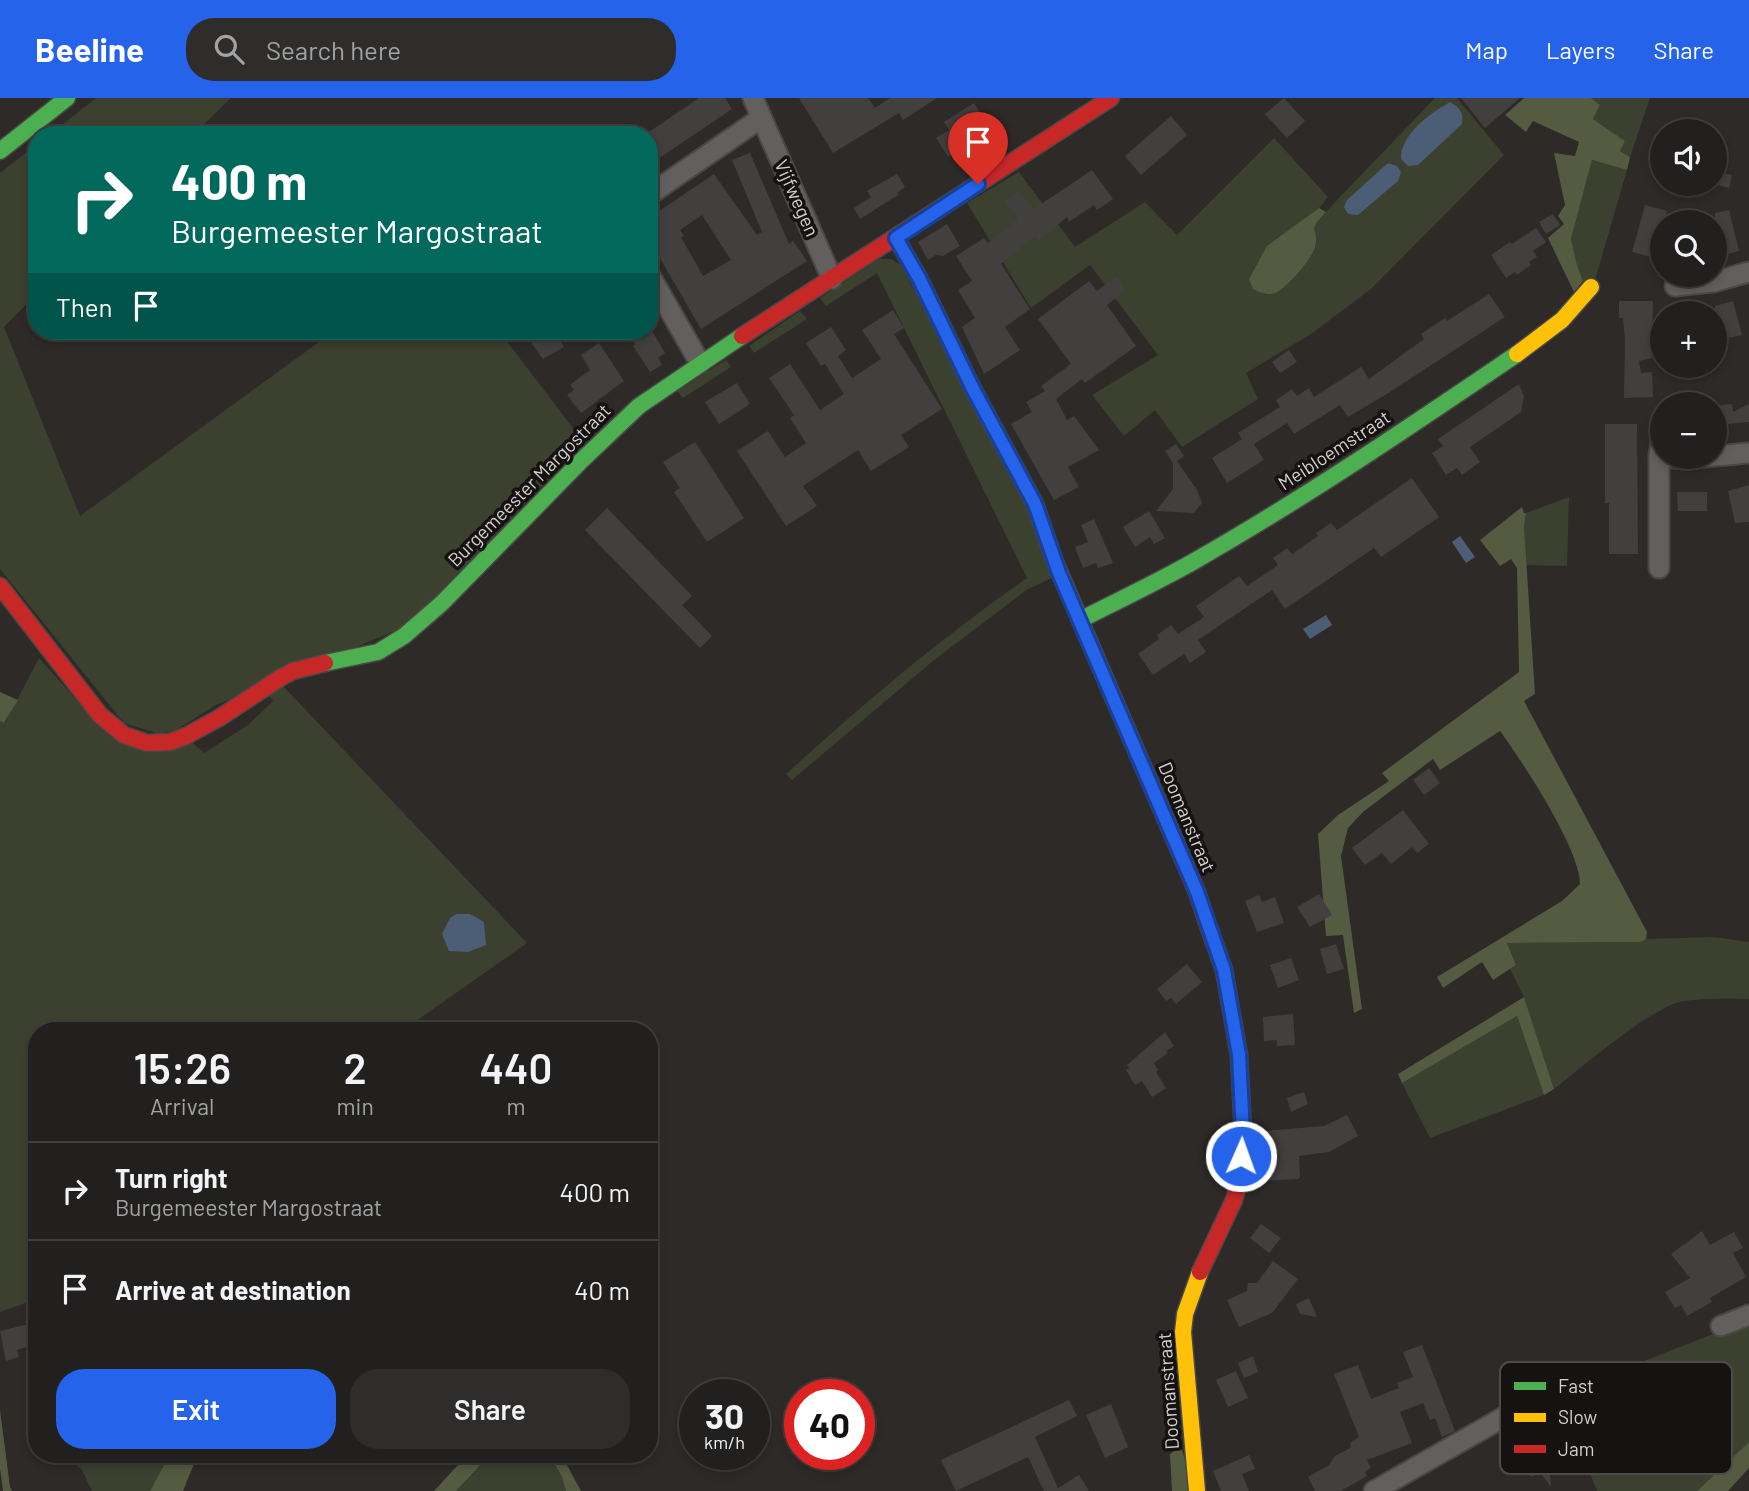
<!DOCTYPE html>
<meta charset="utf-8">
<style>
:root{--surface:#22201e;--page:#2e2d2b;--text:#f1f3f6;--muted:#a2a3a4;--line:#3f3e3c;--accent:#2563eb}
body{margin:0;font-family:Barlow,sans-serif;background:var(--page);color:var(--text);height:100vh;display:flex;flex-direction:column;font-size:26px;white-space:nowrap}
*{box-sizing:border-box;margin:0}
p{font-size:23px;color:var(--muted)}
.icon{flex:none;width:38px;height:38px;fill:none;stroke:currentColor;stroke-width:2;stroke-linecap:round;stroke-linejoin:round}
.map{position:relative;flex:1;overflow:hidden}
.drawer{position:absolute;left:28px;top:924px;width:630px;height:441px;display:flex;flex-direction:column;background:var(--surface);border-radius:28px;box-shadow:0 4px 10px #0003,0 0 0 2px var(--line)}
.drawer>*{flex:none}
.hud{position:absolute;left:28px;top:28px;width:630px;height:214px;border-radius:28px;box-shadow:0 4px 10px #0003,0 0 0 2px var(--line);background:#00695c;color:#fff;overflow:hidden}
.fabs{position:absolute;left:1650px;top:21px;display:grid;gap:14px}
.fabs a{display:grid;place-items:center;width:77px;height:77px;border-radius:50%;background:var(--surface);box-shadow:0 4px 10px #0003,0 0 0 2px var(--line);font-size:35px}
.speed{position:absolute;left:679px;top:1281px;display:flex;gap:14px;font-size:35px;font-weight:700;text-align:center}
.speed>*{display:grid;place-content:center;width:91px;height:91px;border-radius:50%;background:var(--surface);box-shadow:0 4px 10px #0003,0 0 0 2px var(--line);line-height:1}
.speed small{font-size:18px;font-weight:400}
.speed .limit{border:10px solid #d22;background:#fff;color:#111}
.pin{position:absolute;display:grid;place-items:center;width:60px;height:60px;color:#fff;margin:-72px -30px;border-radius:50% 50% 50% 0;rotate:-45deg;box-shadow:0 0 7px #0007}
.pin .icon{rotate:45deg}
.me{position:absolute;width:77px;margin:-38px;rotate:2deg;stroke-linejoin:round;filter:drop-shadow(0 0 5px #0008)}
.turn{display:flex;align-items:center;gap:24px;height:147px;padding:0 28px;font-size:32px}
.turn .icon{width:91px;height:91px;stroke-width:2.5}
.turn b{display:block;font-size:49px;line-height:60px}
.then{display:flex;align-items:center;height:66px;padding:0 28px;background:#0003;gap:14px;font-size:26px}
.eta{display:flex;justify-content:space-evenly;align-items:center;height:119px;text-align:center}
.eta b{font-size:42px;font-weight:600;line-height:49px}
.primary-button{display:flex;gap:14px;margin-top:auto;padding:14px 28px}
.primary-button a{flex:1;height:80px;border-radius:28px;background:var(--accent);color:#fff;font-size:28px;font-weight:600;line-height:80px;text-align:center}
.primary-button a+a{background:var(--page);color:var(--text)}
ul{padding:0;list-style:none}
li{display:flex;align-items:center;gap:21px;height:98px;padding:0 28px;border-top:2px solid var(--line)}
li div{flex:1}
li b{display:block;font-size:26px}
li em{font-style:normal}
header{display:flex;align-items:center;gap:42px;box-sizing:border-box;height:98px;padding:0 35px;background:var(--accent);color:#fff}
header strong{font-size:33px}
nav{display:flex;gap:38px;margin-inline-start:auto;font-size:24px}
.search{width:490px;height:63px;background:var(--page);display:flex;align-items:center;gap:18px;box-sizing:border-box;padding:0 24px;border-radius:28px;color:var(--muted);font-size:26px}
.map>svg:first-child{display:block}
</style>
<header>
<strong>Beeline</strong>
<div class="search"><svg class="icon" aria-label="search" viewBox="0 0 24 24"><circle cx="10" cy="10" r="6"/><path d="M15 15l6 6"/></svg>Search here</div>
<nav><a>Map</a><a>Layers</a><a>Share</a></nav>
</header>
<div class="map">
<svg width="1749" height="1393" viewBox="0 0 1749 1393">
<rect width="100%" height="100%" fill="#2d2a28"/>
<g fill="#3b402f">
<polygon points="96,0 231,0 193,37 49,37"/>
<path d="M1435,0H1457L1504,57L1371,191L1311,236L1246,275L1258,301L1182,349L1155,312L1124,338L1092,297L1158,257L1090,167L1031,210L967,105L1019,74L1075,149L1145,104L1177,137L1274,40L1328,99L1319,110L1267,149L1307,162C1320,143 1310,141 1316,124Z"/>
<polygon points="1591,0 1650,0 1630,59 1620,53 1625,43 1593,21 1600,7"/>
<polygon points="37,46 37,195 4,229 80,418 334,233 499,233 579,338 581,347 409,527 216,607 176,632 159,636 124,625 0,471 0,75"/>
<polygon points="1592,62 1627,72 1595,182 1583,183 1577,167 1571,141"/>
<path d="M879,161H891L901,167L1024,404L1054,479L1028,491L933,563L792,682L786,676C863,606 942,539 1027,480L877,175L826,208L820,200Z"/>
<polygon points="800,213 807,221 754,255 749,248"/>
<polygon points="726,262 731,269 683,300 677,293"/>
<polygon points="1569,399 1567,468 1526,467 1524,429 1526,415"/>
<polygon points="39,560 105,634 193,645 204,655 248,627 273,603 267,595 282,587 527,845 402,933 37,933 37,1201 0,1214 0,623 5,625"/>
<path d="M1714,839L1749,844V901C1728,900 1704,900 1684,903C1654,907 1581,970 1554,991L1524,899L1510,871L1516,867L1507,845L1641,844L1646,841Z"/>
<polygon points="1517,918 1544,997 1430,1040 1402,985"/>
<polygon points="1749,1222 1749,1344 1697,1393 1597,1393 1559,1296"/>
<polygon points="64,1356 170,1356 150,1393 92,1393 82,1372"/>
<polygon points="492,1356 549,1356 562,1379 566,1393 456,1393"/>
</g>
<g fill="#545b40">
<polygon points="1524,0 1591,0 1600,7 1593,21 1625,43 1620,53 1630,59 1627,72 1592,62 1571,141 1577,167 1583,183 1574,194 1548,140 1564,126 1558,118 1565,107 1554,55 1575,58 1579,44 1533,23 1526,34 1505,17"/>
<path d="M1319,110L1326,114C1305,135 1320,130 1315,149C1312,161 1287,190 1275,195C1268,198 1259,194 1253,191L1249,181L1267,148Z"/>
<path d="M1522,409L1524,415H1526L1524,429L1535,596L1524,603L1647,834L1646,841L1641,844L1507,845L1516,867L1493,882L1482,864L1443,890L1437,879L1562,803L1580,786C1580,751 1522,663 1500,633L1440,672L1433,661L1363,714L1348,730L1341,758L1362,911L1354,915L1343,837L1326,838L1318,736L1338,717L1389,683L1382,675L1519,574L1517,470L1511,461L1500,468L1480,442Z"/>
<polygon points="0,594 18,602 4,625 0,623"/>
<polygon points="1524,899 1554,991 1544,997 1517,918 1402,985 1398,976"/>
<polygon points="0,1312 10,1389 12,1393 3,1393 0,1370"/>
<polygon points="1749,1344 1749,1370 1728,1393 1697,1393"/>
<polygon points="1181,1348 1194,1393 1172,1393 1170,1356"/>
<polygon points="170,1356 198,1356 183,1393 150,1393"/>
<polygon points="468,1356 491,1356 456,1393 434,1393"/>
<polygon points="549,1356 561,1356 581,1393 566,1393 562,1379"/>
</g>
<g fill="#4b5e75">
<path d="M1450,4C1459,9 1464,14 1462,26L1418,67L1408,68L1401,61C1400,36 1431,15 1450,4Z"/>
<polygon points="1388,65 1397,68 1401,74 1398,83 1358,117 1348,116 1344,109 1347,102"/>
<polygon points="1460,438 1475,459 1466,465 1452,444"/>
<polygon points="1326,517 1332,527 1310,541 1303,531"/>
<polygon points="456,816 470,816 484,824 486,847 468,854 449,853 442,836 450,820"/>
</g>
<g fill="#42403e" fill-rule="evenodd">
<polygon points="699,0 725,0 732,11 658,61 649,49 649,34"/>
<polygon points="799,0 868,0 875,10 890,0 937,0 903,22 899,15 833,55"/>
<polygon points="1284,0 1305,23 1287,40 1265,16"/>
<polygon points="1461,0 1520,0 1485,30"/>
<polygon points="974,5 994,37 973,50 970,45 948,59 936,40 949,32 944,24"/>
<polygon points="1171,18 1187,37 1141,77 1125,58"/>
<path d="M750,55L789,146L793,143L807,163L701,231L649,141V120L714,76L757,137L762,134L732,62ZM702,117L731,162L703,178L681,139L684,138L680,132Z"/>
<polygon points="1092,72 1113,101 1097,112 1094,107 1069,124 1067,119 1039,142 1035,138 1001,166 1030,211 1005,229 1020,252 984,276 962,229 975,220 958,192 972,183 956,158 984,140 988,145 1018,121 1005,103 1018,93 1034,111"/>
<polygon points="1720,74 1732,77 1729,90 1717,87"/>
<polygon points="897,76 905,89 897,95 898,97 860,121 854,110 871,99 867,93"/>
<polygon points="1645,107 1667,113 1655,160 1632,154"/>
<polygon points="1729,112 1739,153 1723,157 1717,132 1715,133 1715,115"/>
<polygon points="1553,116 1560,127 1546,136 1539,124"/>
<polygon points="947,126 960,148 943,158 936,157 928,162 918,144"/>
<polygon points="1536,130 1546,144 1533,153 1537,159 1529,164 1531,167 1517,177 1515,174 1506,180 1491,157 1510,144 1512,146"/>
<polygon points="1116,178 1126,192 1107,207 1136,248 1085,285 1082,281 1056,301 1067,322 1074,318 1099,352 1068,369 1079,389 1054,402 1011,326 1032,314 1026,304 1045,293 1041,288 1071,266 1038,221 1089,183 1097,193"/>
<polygon points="1489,196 1505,219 1390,294 1348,319 1340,307 1294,336 1287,325 1254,346 1264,362 1227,385 1212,360 1242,341 1238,335 1280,309 1276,302 1292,291 1297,298 1309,290 1314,299 1361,269 1369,281 1424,241 1421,236 1445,220 1447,223"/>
<polygon points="1619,203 1653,203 1652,260 1639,263 1641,275 1652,274 1653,299 1624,300 1625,242 1623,220 1619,220"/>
<polygon points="1733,203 1742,237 1728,240 1725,227 1715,229 1715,208"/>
<polygon points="893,212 904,230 894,236 942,311 901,337 909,349 871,373 858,352 803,388 817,408 786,428 737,353 768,333 785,359 806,345 790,320 794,317 769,280 790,266 820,312 844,296 825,266 821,268 806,245 831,229 846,252 838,258 852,280 881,261 862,232"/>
<polygon points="523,233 555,233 564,249 543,261"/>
<polygon points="628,233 652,233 665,255 658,260 662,267 650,274 633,248 635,246"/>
<polygon points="599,245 624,283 581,315 567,297 574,292 570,287 590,272 581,257"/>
<polygon points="1289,252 1297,264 1280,275 1272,264"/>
<polygon points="737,285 750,306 719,326 705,304"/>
<polygon points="1519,286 1524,298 1521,314 1470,349 1480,364 1462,377 1457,370 1446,377 1432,355 1443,348 1438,341"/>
<polygon points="1732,306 1733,314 1749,306 1749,324 1715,327 1715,308"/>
<polygon points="1605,326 1637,326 1638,456 1609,456 1609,405 1605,405"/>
<polygon points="695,344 744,420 707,444 674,394 680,390 663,364"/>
<polygon points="1176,346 1184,358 1177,363 1197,392 1202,405 1194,415 1156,413 1173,391 1173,365 1165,353"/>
<polygon points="1412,380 1439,419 1381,459 1374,450 1285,511 1272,492 1198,542 1206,554 1190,565 1184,556 1153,577 1138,556 1159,541 1157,537 1171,527 1178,536 1204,519 1196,508 1239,478 1247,488 1278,467 1273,460 1287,450 1292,456 1318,438 1316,435 1331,425 1337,432"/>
<polygon points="1749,387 1749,424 1735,425 1728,393"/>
<polygon points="1677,394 1707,394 1707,413 1678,413"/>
<polygon points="607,410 692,498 682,507 712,538 700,550 585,432"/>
<polygon points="1149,413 1165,440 1154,446 1150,439 1135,449 1123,429"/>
<polygon points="1094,421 1113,465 1098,470 1096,465 1083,470 1075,449 1088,444 1081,427"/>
<polygon points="1429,670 1440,685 1424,697 1413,682"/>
<polygon points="1403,712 1429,746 1417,755 1412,749 1391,766 1382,755 1365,767 1352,750"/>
<polygon points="1319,796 1332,817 1310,829 1297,809"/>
<polygon points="1259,797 1262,804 1275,799 1284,825 1257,834 1245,803"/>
<polygon points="1336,846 1344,871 1327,876 1320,851"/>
<polygon points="1291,860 1299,882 1278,890 1270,867"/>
<polygon points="1187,866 1202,884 1176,906 1171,900 1166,903 1157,891"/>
<polygon points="1293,916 1295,947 1277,948 1277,942 1264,943 1263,919"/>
<polygon points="1165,934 1174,948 1166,953 1168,955 1154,965 1158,972 1156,974 1166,990 1152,999 1142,983 1135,987 1126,972 1129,970 1127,967"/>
<polygon points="1304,994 1308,1006 1291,1014 1287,1000"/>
<polygon points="1347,1017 1358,1038 1329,1054 1299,1058 1300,1079 1298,1081 1261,1083 1259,1049 1259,1039 1264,1038 1264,1033 1324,1028"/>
<polygon points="1261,1126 1281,1140 1269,1155 1250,1140"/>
<polygon points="1702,1133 1710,1147 1734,1134 1743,1150 1733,1155 1746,1179 1710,1200 1712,1204 1687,1218 1681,1207 1675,1210 1665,1194 1690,1180 1671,1156"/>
<polygon points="1273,1163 1298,1181 1272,1215 1239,1229 1227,1202 1247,1193 1248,1185 1257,1185"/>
<polygon points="1309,1200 1317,1219 1300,1216 1296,1206"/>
<polygon points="37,1224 37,1246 17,1252 19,1259 6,1263 0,1233"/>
<polygon points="1422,1247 1455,1333 1442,1339 1435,1320 1430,1322 1423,1305 1400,1314 1412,1345 1367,1362 1371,1370 1365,1374 1367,1378 1341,1393 1315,1393 1308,1379 1329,1367 1335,1358 1350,1350 1351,1344 1359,1339 1334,1276 1358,1267 1371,1301 1399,1290 1397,1285 1413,1279 1403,1254"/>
<polygon points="1253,1258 1258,1274 1244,1280 1238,1265"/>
<polygon points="1236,1273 1248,1300 1228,1309 1216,1282"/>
<polygon points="1069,1302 1077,1318 1035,1339 1058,1390 1079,1377 1089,1393 1044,1393 1028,1359 956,1393 941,1362"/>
<polygon points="1111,1306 1128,1349 1105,1360 1086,1317"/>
<polygon points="1555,1324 1561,1335 1558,1337 1568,1354 1555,1362 1556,1365 1549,1368 1551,1389 1540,1374 1531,1379 1526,1370 1521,1373 1515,1362 1527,1355 1521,1344"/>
<polygon points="1249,1357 1255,1371 1242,1376 1249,1393 1221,1393 1213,1373"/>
</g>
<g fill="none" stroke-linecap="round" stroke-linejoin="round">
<g stroke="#4a4847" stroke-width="23">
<g id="street">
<polyline points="753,0 832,181"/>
<polyline points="649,97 761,20"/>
<polyline points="649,176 700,265"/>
<polyline points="1675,188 1713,184 1749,174"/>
<polyline points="1665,359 1683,361 1749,355"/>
<polyline points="1659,470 1659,358 1662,336"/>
<polyline points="1721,1228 1749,1217"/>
<polyline points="1374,1393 1511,1315"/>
</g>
</g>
<g stroke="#4a4847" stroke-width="19">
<g id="fast">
<polyline points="0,53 67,0"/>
<polyline points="896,140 919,180 973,291 1035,406 1055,464"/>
<path d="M1080,522C1119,502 1160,483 1198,461C1308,398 1412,327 1517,256"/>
<polyline points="325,565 378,554 404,538 442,505 581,363 639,308 742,238"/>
</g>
</g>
<g stroke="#4a4847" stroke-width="19">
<g id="slow">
<polyline points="1517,256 1562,222 1591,189"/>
<polyline points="1055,464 1197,794 1207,824"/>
<polyline points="1197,1393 1183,1234 1185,1216 1200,1174"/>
</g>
</g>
<g stroke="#4a4847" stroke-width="19">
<g id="jam">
<polyline points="742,238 1111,0"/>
<polyline points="0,488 100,617 124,637 147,645 170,644 186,638 219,620 280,580 293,573 325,565"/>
<polyline points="1200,1174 1234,1102 1240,1081 1243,1035 1239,957 1224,872 1207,824"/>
</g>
</g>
<use href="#street" stroke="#61605e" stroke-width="19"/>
<use href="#fast" stroke="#4caf50" stroke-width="16"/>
<use href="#slow" stroke="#ffc107" stroke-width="16"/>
<use href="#jam" stroke="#c62828" stroke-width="16"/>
</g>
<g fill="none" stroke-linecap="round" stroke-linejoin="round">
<g stroke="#184099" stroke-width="18">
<polyline id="route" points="978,86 896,140 919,180 973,291 1035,406 1059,475 1197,794 1224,872 1239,957 1243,1035 1241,1058"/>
</g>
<use href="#route" stroke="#2563eb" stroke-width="12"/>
</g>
<g text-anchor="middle" stroke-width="7" stroke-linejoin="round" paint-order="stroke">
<g font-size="19" fill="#d4d0cf" stroke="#151211">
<text transform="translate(797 100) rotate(66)" y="7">Vijfwegen</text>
<text transform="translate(1334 352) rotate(-33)" y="7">Meibloemstraat</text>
<text transform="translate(529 387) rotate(-45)" y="7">Burgemeester Margostraat</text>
<text transform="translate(1187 719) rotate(67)" y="7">Doomanstraat</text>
<text transform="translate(1168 1293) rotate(-94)" y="7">Doomanstraat</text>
</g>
</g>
<rect x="1500" y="1264" width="232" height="112" rx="10" fill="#151211" stroke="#4e4b4a" stroke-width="2"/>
<rect x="1514" y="1284" width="32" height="8" fill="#4caf50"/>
<rect x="1514" y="1315" width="32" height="9" fill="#ffc107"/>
<rect x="1514" y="1347" width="32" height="8" fill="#c62828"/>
<g font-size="19" fill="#d4d0cf">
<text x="1558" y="1295">Fast</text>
<text x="1558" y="1326">Slow</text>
<text x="1558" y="1358">Jam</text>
</g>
</svg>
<div class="fabs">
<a><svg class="icon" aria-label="sound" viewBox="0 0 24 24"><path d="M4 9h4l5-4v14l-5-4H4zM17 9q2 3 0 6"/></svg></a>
<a><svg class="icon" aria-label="search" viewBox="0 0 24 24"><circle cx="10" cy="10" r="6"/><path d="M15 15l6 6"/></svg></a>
<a>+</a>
<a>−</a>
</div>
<div class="speed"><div>30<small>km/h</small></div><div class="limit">40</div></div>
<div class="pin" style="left:978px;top:86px;background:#d93025"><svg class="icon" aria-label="arrive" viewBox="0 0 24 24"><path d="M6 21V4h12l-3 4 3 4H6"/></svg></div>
<svg class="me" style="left:1241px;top:1058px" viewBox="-20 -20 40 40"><circle r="17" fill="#2563eb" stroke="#fff" stroke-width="3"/><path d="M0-11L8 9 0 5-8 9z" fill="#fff"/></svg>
<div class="hud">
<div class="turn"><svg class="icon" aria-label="right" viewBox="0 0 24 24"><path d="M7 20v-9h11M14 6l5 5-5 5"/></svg><div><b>400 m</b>Burgemeester Margostraat</div></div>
<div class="then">Then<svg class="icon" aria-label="arrive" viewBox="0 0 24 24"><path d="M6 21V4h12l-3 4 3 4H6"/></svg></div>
</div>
<section class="drawer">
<div class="eta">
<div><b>15:26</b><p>Arrival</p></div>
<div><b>2</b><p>min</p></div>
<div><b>440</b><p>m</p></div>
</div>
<ul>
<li><svg class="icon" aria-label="right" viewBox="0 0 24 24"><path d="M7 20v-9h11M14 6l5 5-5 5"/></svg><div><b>Turn right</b><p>Burgemeester Margostraat</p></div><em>400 m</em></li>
<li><svg class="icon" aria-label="arrive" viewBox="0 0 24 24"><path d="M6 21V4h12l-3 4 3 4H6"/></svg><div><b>Arrive at destination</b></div><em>40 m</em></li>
</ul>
<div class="primary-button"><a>Exit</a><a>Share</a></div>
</section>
</div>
